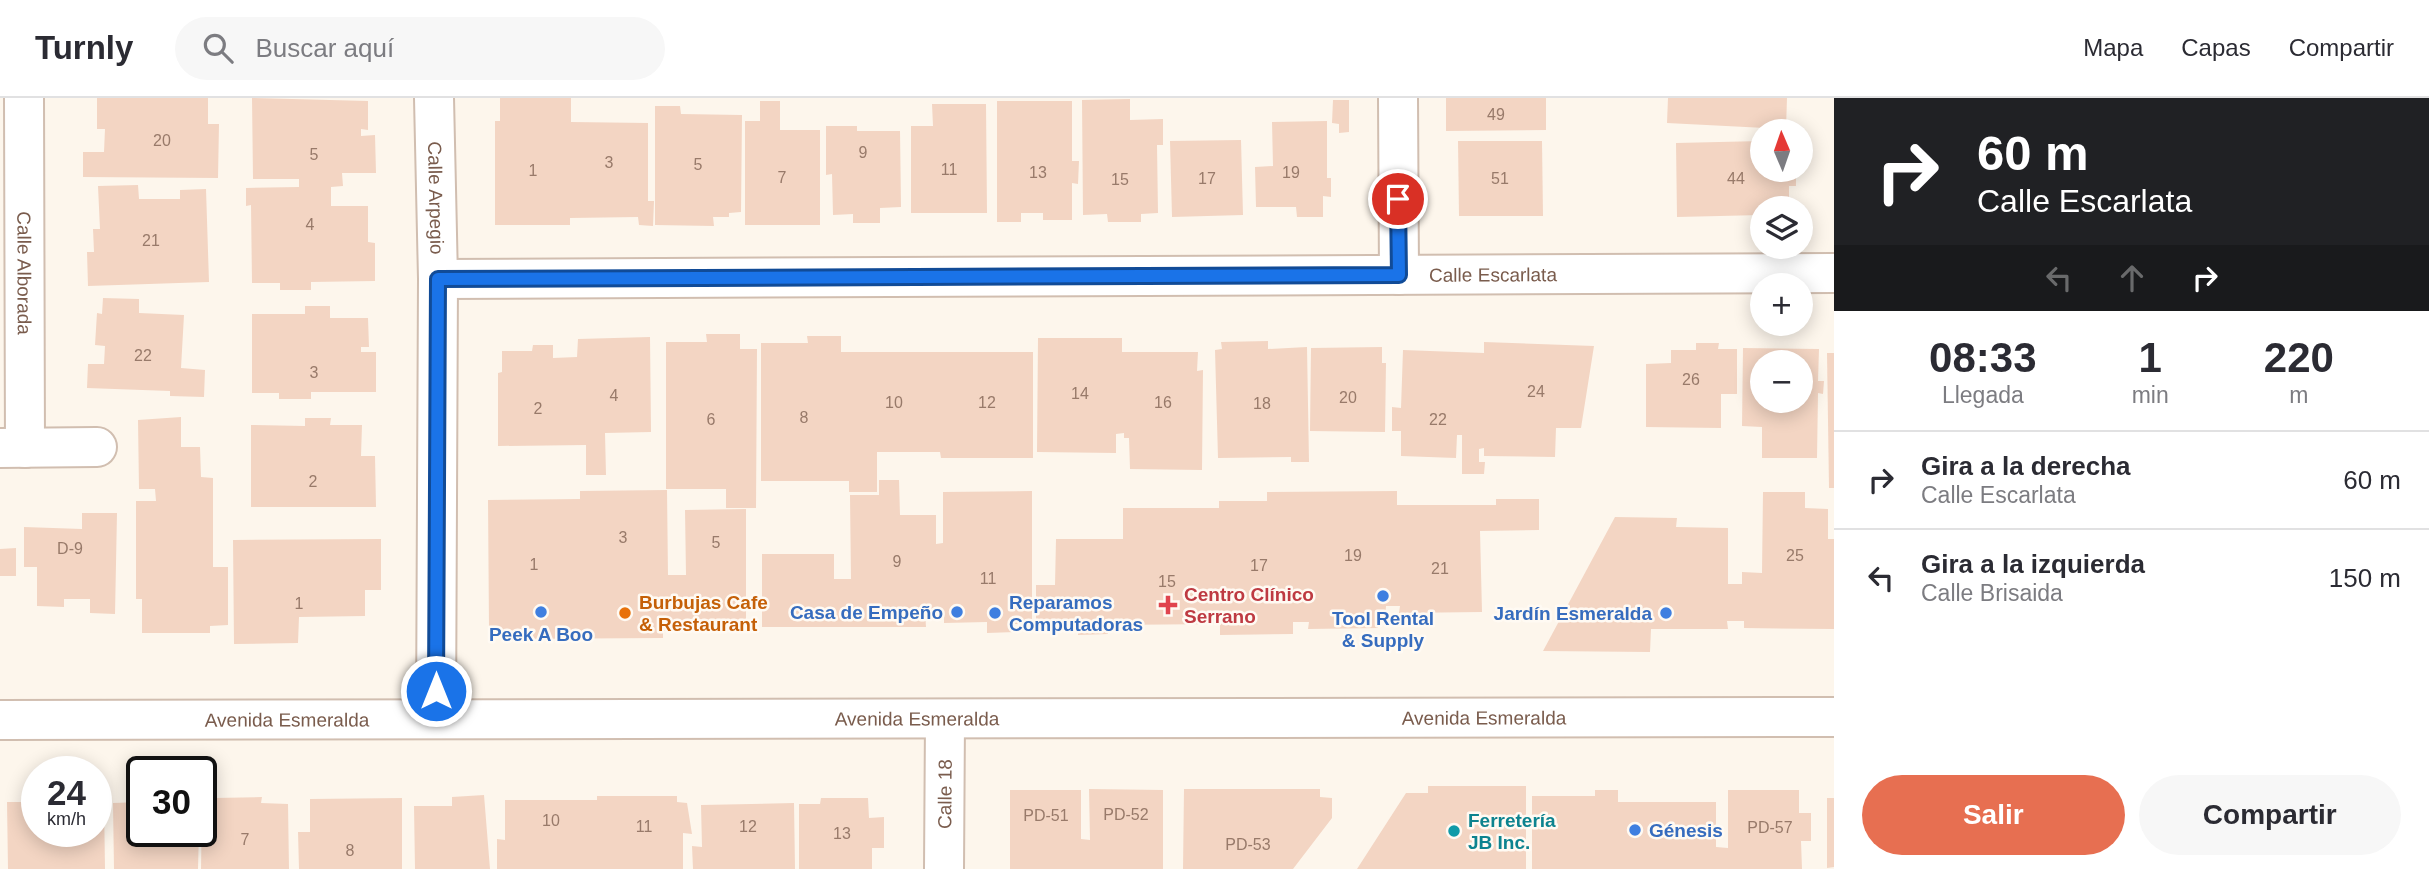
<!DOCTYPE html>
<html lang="es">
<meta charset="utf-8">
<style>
:root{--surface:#fff;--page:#f7f7f7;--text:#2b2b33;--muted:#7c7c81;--line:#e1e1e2;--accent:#e76f51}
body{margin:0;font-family:Arial,sans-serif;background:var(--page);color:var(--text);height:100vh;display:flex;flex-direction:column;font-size:26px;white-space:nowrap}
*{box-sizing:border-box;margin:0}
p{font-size:23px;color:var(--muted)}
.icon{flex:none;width:38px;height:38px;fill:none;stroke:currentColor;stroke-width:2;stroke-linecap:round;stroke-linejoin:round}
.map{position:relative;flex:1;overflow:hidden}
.drawer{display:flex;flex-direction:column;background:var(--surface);width:595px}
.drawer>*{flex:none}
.guide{background:#202124;color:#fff;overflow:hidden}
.needle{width:46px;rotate:358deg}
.controls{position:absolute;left:1750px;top:21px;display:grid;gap:14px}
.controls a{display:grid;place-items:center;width:63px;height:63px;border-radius:50%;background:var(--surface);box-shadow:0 4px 18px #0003;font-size:35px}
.speed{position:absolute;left:21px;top:658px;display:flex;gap:14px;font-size:35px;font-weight:700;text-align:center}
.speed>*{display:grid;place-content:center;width:91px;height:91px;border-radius:50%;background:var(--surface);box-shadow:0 4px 18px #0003;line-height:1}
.speed small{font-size:18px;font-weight:400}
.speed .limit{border:4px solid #111;border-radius:10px;background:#fff;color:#111}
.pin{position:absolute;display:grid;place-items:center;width:60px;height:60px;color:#fff;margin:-30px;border:4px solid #fff;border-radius:50%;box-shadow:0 2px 7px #0007}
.me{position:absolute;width:77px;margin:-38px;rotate:0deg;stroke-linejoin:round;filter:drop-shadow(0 0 5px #0008)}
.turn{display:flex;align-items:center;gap:24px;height:147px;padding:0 28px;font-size:32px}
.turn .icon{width:91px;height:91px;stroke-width:2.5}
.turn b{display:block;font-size:49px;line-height:60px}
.lanes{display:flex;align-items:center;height:66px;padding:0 28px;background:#0003;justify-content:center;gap:35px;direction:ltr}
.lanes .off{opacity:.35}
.eta{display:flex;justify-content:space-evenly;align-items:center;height:119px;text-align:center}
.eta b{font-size:42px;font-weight:700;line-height:49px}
.action{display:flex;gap:14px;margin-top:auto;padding:14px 28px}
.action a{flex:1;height:80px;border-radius:42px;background:var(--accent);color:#fff;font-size:28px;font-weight:700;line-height:80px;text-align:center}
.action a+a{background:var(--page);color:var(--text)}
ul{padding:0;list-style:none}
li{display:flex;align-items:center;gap:21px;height:98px;padding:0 28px;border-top:2px solid var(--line)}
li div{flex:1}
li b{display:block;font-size:26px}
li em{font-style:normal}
header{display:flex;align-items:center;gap:42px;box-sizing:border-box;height:98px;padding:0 35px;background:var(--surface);border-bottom:2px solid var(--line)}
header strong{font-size:33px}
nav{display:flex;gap:38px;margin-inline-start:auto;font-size:24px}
.search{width:490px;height:63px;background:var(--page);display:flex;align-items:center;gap:18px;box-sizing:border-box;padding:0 24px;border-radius:38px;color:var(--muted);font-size:26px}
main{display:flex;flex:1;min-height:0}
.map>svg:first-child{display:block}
</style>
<header>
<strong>Turnly</strong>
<div class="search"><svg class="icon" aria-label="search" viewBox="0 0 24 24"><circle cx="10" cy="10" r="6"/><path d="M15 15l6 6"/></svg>Buscar aquí</div>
<nav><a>Mapa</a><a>Capas</a><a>Compartir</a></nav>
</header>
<main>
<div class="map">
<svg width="1834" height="771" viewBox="0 0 1834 771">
<rect width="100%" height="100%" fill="#fdf6ec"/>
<g fill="#f3d5c3" fill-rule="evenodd">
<polygon points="97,0 208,0 208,26 219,26 218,80 83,79 83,54 104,54 105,31 97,31"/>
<polygon points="252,0 368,3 368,32 361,31 361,38 375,37 376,75 342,75 343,88 331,89 331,108 368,108 368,144 375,145 375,183 311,184 311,192 280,192 280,185 252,185 251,107 246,108 246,90 299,89 299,81 253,81"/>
<polygon points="500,0 571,0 571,24 648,25 648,103 654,103 653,128 639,127 638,119 570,120 570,127 495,127 495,23 500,23"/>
<polygon points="1446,0 1546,0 1546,32 1446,33"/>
<polygon points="1668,0 1787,0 1786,31 1667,25"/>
<polygon points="1130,1 1130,22 1163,21 1163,47 1157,47 1158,115 1141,116 1141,124 1108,124 1107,116 1083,117 1082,2"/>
<polygon points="1333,2 1349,2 1349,34 1339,35 1339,26 1332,25"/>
<polygon points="760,3 780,3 780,32 820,32 820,127 745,127 745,23 760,23"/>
<polygon points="997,3 1072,3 1072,63 1079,63 1078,86 1072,85 1072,122 1043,122 1043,115 1021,115 1021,124 997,124"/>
<polygon points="932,6 986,6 987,115 911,115 911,28 933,28"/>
<polygon points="655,8 680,8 681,16 742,17 741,114 729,115 729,119 713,119 714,128 655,127"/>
<polygon points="1327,23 1327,80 1331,80 1331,99 1323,98 1323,119 1297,119 1296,109 1256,109 1255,69 1273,68 1272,24"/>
<polygon points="826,28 857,28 857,33 900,33 901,109 880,110 880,125 853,125 853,116 833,117 832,76 826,77"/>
<polygon points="1241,42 1243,117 1172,119 1170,43"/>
<polygon points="1458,43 1542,43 1543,118 1459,118"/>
<polygon points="1762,43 1762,72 1796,72 1796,88 1789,88 1789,110 1762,110 1762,117 1677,119 1676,45"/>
<polygon points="138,87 139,101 180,101 180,92 206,91 209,184 88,188 87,154 94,154 93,131 100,131 98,88"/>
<polygon points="103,200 139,201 139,215 184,217 181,270 205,272 204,299 170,298 170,293 87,290 88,266 104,266 105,248 95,247 97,215 102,216"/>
<polygon points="305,208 330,208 330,220 368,220 369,249 361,249 361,254 376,254 376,294 311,294 311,301 279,301 279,295 252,295 252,216 305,216"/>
<polygon points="706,236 740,236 740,251 757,251 756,410 726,410 726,391 666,391 666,244 707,244"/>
<polygon points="807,238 841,238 841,254 1033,254 1033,360 941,360 940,354 877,354 877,394 849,394 849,383 761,383 761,245 808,245"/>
<polygon points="650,239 651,334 605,335 606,377 586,377 586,347 498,348 498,275 502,274 502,253 532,253 533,247 553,247 553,260 577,259 578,241"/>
<polygon points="1038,240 1122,240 1122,254 1198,254 1197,273 1203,272 1202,372 1130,371 1129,340 1124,340 1124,335 1116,336 1116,355 1037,354"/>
<polygon points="1268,243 1268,251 1307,249 1309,364 1291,364 1291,359 1218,360 1215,252 1222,251 1221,244"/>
<polygon points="1484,244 1594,248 1581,330 1556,330 1555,359 1484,358 1484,350 1479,351 1479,364 1485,364 1484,376 1462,376 1462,337 1457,337 1456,360 1401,358 1401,333 1392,333 1392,309 1401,310 1403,252 1484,255"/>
<polygon points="1696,245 1719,245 1718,251 1737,251 1737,296 1721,296 1721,330 1646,329 1646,266 1671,265 1671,252 1696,252"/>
<polygon points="1382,249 1382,265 1386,265 1385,334 1310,333 1311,250"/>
<path d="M1743,250L1819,251L1818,283H1824L1823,296L1818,295L1817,360H1762V329L1742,328ZM1762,264H1801V303H1762Z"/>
<polygon points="1827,255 1834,255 1834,390 1829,390"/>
<polygon points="181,319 181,349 200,349 201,379 213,380 213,469 228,469 228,527 210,528 210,535 142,535 142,501 136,501 136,403 156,403 155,391 139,391 138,322"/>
<polygon points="305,320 331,320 330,327 362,327 361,358 375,358 376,409 251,409 251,327 305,328"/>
<polygon points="879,382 899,382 900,417 936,417 936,446 943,445 943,394 1032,393 1032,526 1014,526 1015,534 987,535 987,524 944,525 944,514 925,514 926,529 762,529 762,456 834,456 834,481 851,481 850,397 879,397"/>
<polygon points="667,392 668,477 686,477 685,412 746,411 746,533 663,533 663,540 503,541 502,530 489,530 488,402 580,401 580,393"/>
<polygon points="1397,393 1397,407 1496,407 1496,401 1539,401 1539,432 1480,433 1482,514 1399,515 1400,508 1386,508 1385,523 1378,523 1378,530 1308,531 1309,524 1293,524 1293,536 1220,537 1220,526 1108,527 1108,536 1078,537 1078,529 1036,529 1036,487 1055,487 1056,441 1123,441 1123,410 1219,410 1219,403 1267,403 1267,394"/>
<polygon points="1763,394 1805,394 1805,410 1828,411 1828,441 1834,441 1834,531 1744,530 1744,523 1727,523 1728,531 1651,531 1650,554 1543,553 1615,419 1677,420 1676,429 1728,430 1728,486 1742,486 1742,474 1762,475"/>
<polygon points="82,415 117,415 115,516 90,515 90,501 64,501 64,509 37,508 37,469 24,469 24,429 82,431"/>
<polygon points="381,441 381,492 365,492 365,518 299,519 298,545 234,546 233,442"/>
<polygon points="16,450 16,478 0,478 0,451"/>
<polygon points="1428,688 1526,688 1526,771 1357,771 1406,695 1428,695"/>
<polygon points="1089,691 1163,692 1163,771 1010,771 1010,692 1081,692 1081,741 1090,742"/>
<polygon points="1184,691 1320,691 1320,699 1332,700 1332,720 1293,771 1183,771"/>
<polygon points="1595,692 1618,692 1618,704 1716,704 1716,749 1728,750 1728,692 1799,692 1799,715 1811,715 1811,743 1801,743 1802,771 1532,771 1532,698 1595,698"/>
<polygon points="484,697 490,771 415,771 414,708 452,708 452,699"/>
<polygon points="597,698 677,698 677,704 687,705 692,736 683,735 683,771 497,771 497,741 505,742 505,702 597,702"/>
<polygon points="262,699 261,705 288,706 289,771 201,771 202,710 214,710 214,700"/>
<polygon points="402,700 402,771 299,771 298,734 310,734 310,701"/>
<polygon points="821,700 868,700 869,720 884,719 884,750 872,750 872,771 799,771 799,706 820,706"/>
<polygon points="1827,700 1834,700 1834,769 1827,770"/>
<polygon points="96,703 104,703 105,771 8,771 7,704 37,704 37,733 96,733"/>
<polygon points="142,704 142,733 199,733 198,771 114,771 113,705"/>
<polygon points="794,705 795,771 693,771 692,748 702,749 701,707"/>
</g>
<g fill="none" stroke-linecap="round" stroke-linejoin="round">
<g stroke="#d1beb0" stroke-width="42">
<g id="minor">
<path id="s1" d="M24,0L25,350"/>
<path id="s2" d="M434,0L438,181L436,621"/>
<polyline points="1398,0 1399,177"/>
<path id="s3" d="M438,181L1834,175"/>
<polyline points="0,350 97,349"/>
<path id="s4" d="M944,771L945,622"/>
</g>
</g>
<g stroke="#d1beb0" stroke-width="42">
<g id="tertiary">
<path id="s5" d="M0,622L1834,619"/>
</g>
</g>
<use href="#minor" stroke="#fff" stroke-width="38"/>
<use href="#tertiary" stroke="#fff" stroke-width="38"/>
</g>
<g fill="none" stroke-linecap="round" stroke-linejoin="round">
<g stroke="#114b97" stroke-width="18">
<polyline id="route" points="436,593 438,181 1399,177 1398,101"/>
</g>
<use href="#route" stroke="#1a73e8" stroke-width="12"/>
</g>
<g fill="#3f7fe0" stroke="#fffaf3" stroke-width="2.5">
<circle cx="1383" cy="498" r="7"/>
<circle cx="541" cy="514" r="7"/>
<circle cx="957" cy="514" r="7"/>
<circle cx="995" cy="515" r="7"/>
<circle cx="1666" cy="515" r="7"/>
<circle cx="1635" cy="732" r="7"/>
</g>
<path fill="#e0444e" stroke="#fffaf3" stroke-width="2.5" d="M1164.5 496.5h7v7h7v7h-7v7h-7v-7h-7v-7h7z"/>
<circle fill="#e8710a" stroke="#fffaf3" stroke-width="2.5" cx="625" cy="515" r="7"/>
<circle fill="#0f9aa8" stroke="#fffaf3" stroke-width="2.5" cx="1454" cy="733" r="7"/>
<g text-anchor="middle" stroke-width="5" stroke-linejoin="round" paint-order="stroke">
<g font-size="16" fill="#987a6a">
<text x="1496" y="22">49</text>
<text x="162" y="48">20</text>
<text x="863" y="60">9</text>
<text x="314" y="62">5</text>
<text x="609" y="70">3</text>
<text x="698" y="72">5</text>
<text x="949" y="77">11</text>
<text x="533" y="78">1</text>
<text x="1038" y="80">13</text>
<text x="1291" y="80">19</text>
<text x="782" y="85">7</text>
<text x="1207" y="86">17</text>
<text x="1500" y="86">51</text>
<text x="1736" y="86">44</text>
<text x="1120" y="87">15</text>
<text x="310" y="132">4</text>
<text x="151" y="148">21</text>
<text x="143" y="263">22</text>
<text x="314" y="280">3</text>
<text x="1691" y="287">26</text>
<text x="1536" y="299">24</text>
<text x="1080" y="301">14</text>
<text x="614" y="303">4</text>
<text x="1348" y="305">20</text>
<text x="894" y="310">10</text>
<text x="987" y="310">12</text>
<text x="1163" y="310">16</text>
<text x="1262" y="311">18</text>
<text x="538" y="316">2</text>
<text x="804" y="325">8</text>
<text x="711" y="327">6</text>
<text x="1438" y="327">22</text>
<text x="313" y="389">2</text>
<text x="623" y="445">3</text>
<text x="716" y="450">5</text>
<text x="70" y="456">D-9</text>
<text x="1353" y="463">19</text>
<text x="1795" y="463">25</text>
<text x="897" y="469">9</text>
<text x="534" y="472">1</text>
<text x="1259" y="473">17</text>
<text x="1440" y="476">21</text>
<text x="988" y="486">11</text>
<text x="1167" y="489">15</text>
<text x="299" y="511">1</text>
<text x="1126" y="722">PD-52</text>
<text x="1046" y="723">PD-51</text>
<text x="551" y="728">10</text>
<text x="644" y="734">11</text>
<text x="748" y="734">12</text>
<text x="1770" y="735">PD-57</text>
<text x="842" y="741">13</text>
<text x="245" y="747">7</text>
<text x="1248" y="752">PD-53</text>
<text x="350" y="758">8</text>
</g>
<g font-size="19" fill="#7a5c4d" stroke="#fffaf3">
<text dy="7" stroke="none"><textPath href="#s2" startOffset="100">Calle Arpegio</textPath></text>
<text dy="7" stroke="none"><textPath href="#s1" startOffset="175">Calle Alborada</textPath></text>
<text dy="7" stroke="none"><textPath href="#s3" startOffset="1055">Calle Escarlata</textPath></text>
<text dy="7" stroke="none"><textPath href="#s5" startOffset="1484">Avenida Esmeralda</textPath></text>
<text dy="7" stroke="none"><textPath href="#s5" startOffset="287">Avenida Esmeralda</textPath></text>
<text dy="7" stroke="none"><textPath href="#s5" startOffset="917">Avenida Esmeralda</textPath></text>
<text dy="7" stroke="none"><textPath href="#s4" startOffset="75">Calle 18</textPath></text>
</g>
<g font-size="19" font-weight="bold" fill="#be3a42" stroke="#fffaf3" text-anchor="start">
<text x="1184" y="503">Centro Clínico<tspan x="1184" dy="22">Serrano</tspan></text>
</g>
<g font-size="19" font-weight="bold" fill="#c56008" stroke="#fffaf3" text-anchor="start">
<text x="639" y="511">Burbujas Cafe<tspan x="639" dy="22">&amp; Restaurant</tspan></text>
</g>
<g font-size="19" font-weight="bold" fill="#366cbe" stroke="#fffaf3" text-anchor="start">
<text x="1009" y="511">Reparamos<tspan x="1009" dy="22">Computadoras</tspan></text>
<text x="943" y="521" text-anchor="end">Casa de Empeño</text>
<text x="1652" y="522" text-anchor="end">Jardín Esmeralda</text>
<text x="1383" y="527" text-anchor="middle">Tool Rental<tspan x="1383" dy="22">&amp; Supply</tspan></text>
<text x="541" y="543" text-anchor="middle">Peek A Boo</text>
<text x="1649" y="739">Génesis</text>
</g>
<g font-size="19" font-weight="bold" fill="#0d838f" stroke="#fffaf3" text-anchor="start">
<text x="1468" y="729">Ferretería<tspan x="1468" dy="22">JB Inc.</tspan></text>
</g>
</g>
</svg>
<div class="controls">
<a><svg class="needle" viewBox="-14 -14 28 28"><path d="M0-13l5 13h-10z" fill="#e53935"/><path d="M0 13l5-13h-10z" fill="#7c7c81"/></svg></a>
<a><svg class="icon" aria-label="layers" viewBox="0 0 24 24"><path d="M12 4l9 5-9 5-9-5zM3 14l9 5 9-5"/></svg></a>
<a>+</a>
<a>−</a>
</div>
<div class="speed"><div>24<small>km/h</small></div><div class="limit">30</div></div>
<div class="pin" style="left:1398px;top:101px;background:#d93025"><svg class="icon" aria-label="arrive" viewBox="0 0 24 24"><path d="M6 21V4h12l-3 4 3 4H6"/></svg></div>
<svg class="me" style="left:436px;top:593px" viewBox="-20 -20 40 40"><circle r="17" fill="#1a73e8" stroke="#fff" stroke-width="3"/><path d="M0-11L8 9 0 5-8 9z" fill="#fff"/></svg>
</div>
<section class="drawer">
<div class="guide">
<div class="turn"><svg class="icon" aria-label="right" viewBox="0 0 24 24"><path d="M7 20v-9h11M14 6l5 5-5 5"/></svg><div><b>60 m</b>Calle Escarlata</div></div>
<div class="lanes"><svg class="icon off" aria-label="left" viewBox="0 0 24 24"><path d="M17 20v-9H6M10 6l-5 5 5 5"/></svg><svg class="icon off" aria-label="ahead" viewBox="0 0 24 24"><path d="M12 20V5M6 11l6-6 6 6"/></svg><svg class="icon" aria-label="right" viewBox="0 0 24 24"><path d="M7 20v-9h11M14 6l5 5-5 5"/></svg></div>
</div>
<div class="eta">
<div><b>08:33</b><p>Llegada</p></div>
<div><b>1</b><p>min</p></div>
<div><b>220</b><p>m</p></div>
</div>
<ul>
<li><svg class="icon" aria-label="right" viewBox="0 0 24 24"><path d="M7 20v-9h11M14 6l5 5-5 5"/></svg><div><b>Gira a la derecha</b><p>Calle Escarlata</p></div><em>60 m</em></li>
<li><svg class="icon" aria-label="left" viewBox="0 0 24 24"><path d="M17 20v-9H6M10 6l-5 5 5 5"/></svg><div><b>Gira a la izquierda</b><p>Calle Brisaida</p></div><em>150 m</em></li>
</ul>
<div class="action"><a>Salir</a><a>Compartir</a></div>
</section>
</main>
